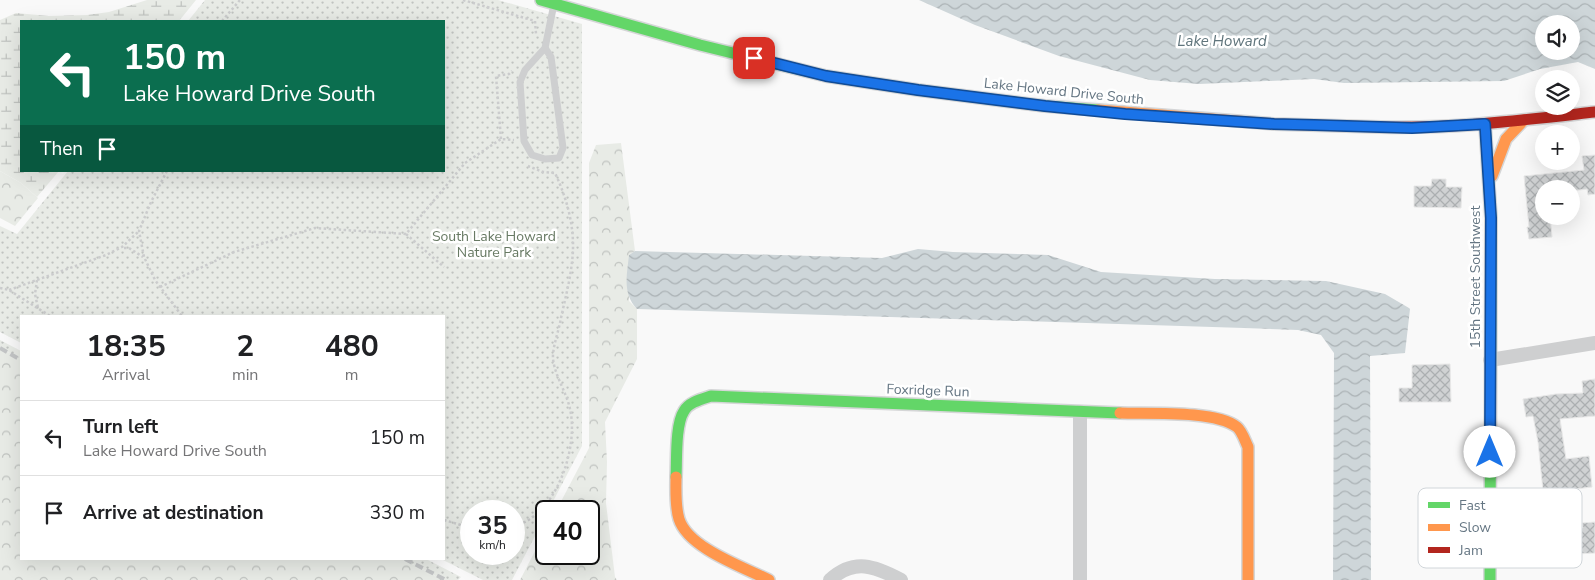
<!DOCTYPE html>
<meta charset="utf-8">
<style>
:root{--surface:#fff;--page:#f6f6f6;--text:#202124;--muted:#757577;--line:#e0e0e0}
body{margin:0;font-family:"Nunito Sans",sans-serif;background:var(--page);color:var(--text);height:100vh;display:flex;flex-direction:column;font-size:19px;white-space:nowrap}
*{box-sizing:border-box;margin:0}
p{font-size:16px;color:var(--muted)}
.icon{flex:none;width:28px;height:28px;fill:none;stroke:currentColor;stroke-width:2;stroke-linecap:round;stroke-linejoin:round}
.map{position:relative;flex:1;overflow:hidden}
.details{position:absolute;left:20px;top:315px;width:425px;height:245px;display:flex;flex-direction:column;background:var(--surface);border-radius:0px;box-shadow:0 5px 20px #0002}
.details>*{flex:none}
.top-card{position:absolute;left:20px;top:20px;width:425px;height:152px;border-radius:0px;box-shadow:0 5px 20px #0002;background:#0b6e4f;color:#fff;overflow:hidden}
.fabs{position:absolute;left:1535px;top:15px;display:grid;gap:10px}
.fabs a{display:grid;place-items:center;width:45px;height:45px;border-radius:50%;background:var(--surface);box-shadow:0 5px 20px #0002;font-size:25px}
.speed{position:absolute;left:460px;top:500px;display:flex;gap:10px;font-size:25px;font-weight:700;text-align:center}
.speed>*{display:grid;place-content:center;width:65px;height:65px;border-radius:50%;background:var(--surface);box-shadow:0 5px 20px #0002;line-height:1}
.speed small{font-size:12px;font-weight:400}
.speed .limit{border:2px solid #111;border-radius:8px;background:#fff;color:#111}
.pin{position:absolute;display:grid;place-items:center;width:42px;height:42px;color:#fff;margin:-21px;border-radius:10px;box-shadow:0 2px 8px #0006}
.me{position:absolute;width:55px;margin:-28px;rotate:0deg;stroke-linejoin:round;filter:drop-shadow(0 0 4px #0008)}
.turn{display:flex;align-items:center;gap:18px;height:105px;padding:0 20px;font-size:22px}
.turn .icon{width:65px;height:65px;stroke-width:2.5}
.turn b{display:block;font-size:35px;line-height:42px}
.then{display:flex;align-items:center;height:48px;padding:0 20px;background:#0003;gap:10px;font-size:19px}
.eta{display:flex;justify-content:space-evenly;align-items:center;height:85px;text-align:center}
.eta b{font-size:30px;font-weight:700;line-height:35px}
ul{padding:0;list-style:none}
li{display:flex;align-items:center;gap:15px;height:75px;padding:0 20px;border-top:1px solid var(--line)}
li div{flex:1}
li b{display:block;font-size:19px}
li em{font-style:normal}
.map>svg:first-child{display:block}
</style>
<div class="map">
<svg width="1595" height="580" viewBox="0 0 1595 580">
<defs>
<pattern id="grass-dots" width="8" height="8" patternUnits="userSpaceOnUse" patternTransform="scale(1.25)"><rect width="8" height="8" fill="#e8ebe6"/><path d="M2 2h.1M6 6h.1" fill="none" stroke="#c0c3c0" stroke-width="1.8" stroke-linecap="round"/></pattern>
<pattern id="forest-crowns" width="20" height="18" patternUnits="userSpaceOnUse" patternTransform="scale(1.25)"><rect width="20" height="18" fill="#e8ebe6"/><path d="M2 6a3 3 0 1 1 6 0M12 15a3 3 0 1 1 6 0" fill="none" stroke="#c0c3c0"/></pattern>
<pattern id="wetland-marsh" width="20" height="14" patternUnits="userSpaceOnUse" patternTransform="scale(1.25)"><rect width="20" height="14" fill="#e8ebe6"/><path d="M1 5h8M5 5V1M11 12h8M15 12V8" fill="none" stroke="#c0c3c0"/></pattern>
<pattern id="water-waves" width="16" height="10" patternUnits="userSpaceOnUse" patternTransform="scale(1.25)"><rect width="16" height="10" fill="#ced6d9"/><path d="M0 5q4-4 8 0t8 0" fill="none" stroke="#abb2b5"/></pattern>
<pattern id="building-cross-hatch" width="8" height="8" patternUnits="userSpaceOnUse" patternTransform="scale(1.25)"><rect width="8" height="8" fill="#d0d2d3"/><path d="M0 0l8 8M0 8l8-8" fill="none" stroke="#acafb1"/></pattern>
</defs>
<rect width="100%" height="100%" fill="#f9f9f9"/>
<g fill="url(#grass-dots)" fill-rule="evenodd">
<path d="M205,0H498L582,24V446L548,511H546V515L512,580H483L441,559H444V316H21V343L0,332V226L17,234L68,171H444V21H188ZM471,511H514V554H471Z"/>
<polygon points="0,340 21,351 21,359 0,348"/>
<polygon points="403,559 426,559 461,577 458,580 443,580"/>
</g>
<g fill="url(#forest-crowns)">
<polygon points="621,143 635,251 629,255 629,301 637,309 637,359 605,422 607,462 606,503 615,577 617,580 520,580 546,530 546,554 589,554 589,511 556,511 589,448 589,163 596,145"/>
<polygon points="0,171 21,183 38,198 15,226 0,218"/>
<polygon points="0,348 21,359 21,559 403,559 443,580 0,580"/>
</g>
<polygon fill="url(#wetland-marsh)" points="147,0 196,0 179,21 21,21 21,171 59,171 37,197 21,183 0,171 0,20 16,13 49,16 87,15 109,12"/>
<g fill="url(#water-waves)" fill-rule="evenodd">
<path d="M919,0H1595V69L1578,62L1540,69L1504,81L1344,83L1314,79L1199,84L1150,80L1059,56L975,25ZM1544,24H1571V51H1544Z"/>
<path d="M918,249L953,252L1048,255L1101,272L1215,279L1326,281L1385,294L1409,308L1410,309L1405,353L1370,356L1371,580H1333L1334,353L1321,335L1298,330L1244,328L637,309C622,294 627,274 629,255L635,251L882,258Z"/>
</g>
<g fill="url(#building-cross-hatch)" stroke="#e8e8e8">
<polygon points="1595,155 1595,194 1588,195 1587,189 1571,191 1571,189 1544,189 1544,216 1550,216 1552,237 1529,239 1527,227 1529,227 1524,176 1584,170 1582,156"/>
<polygon points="1432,179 1446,179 1446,187 1462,187 1461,208 1414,207 1414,186 1431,186"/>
<polygon points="1450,364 1451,402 1399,402 1399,388 1412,388 1412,365"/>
<polygon points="1595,379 1595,416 1560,419 1566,459 1589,456 1592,487 1558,491 1557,528 1583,528 1582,523 1595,522 1595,553 1558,555 1558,563 1534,563 1534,509 1545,510 1538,442 1533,416 1526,417 1523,399 1556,394 1583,393 1582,381"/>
</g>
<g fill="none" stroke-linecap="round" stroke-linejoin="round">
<g stroke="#d5d6d7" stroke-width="14">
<g id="fast">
<polyline points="541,0 700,45 826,76 918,90 1045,106 1098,110"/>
<polyline points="1485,124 1491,218 1490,580"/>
<path d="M676,477C677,460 675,425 684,411C689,402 702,399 711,396L1120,413"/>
</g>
</g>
<g stroke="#d5d6d7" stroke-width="14">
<g id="slow">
<polyline points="1098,110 1274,124 1381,127"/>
<polyline points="1492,176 1506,139 1524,120"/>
<path d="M1120,413C1149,414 1215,410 1237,427C1242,431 1245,441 1248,447V580"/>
<path d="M676,477C676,490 675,506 679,519C688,548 743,567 769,580"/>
</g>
</g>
<g stroke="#d5d6d7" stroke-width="14">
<path id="jam" d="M1381,127C1453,129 1524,120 1595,112"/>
</g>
<g stroke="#cbcccd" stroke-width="2.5" stroke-dasharray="2.5 2.5" stroke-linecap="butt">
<polyline points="463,0 535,21 536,34"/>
<polyline points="222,21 240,0"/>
<polyline points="501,139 496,76 509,74 512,71"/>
<polyline points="167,171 151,202 139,231 144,257 155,280 182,316"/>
<polyline points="406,234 444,267"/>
<polyline points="124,248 129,248 143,257"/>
<polyline points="37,280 35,294 38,308"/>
<polyline points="160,287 234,252 315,228 406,234 465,163 501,139 514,140"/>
<polyline points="0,288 9,290 50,316"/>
<polyline points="9,290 106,255 122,247 138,232"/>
<polyline points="444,520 471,528"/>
<path d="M514,526C556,516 579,448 570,409C567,393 552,371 553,355C554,342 559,330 561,318C565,299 570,281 572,262C576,231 568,201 555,173L543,172L528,166"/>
</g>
<polyline stroke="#cecfd0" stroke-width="7" points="545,48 551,57 563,148 559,158 545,159 532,155 524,141 520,82 525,70 545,48 554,4"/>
<g stroke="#cecfd0" stroke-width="14">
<polyline points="1490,360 1595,343"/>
<path d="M830,580C854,558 875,566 901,580"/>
<polyline points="1080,580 1080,412"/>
</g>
<use href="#fast" stroke="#63d668" stroke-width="11"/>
<use href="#slow" stroke="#ff974d" stroke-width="11"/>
<use href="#jam" stroke="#b3261e" stroke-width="11"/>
<g stroke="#c3c5c6" stroke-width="4" stroke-dasharray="8 4" stroke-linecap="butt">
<polyline points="0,348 21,360"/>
<polyline points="405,559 446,580"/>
</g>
</g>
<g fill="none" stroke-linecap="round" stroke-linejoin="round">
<g stroke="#114b97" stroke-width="12">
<polyline id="route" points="754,58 826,76 918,90 1045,106 1125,114 1274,124 1314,125 1412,128 1485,124 1491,218 1490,452"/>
</g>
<use href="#route" stroke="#1a73e8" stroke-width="9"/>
</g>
<g text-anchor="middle" stroke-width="5" stroke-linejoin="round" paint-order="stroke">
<g font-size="14" fill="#657683" stroke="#fff">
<text transform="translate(1064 91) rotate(6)" y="5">Lake Howard Drive South</text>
<text transform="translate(1475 277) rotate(-90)" y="5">15th Street Southwest</text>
<text transform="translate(928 390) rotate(2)" y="5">Foxridge Run</text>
</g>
<g font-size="14" fill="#687a64" stroke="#fff">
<text x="494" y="241">South Lake Howard<tspan x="494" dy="16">Nature Park</tspan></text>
</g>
<g font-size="15" font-style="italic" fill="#60757c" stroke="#fff">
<text x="1222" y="46">Lake Howard</text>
</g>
</g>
<rect x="1418" y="488" width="164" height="80" rx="8" fill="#fff" stroke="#d1d6da" stroke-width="1"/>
<rect x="1428" y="502" width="22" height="6" fill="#63d668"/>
<rect x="1428" y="524" width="22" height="7" fill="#ff974d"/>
<rect x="1428" y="547" width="22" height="6" fill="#b3261e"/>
<g font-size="14" fill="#657683">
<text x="1459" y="510">Fast</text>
<text x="1459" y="532">Slow</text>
<text x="1459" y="555">Jam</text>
</g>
</svg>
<div class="fabs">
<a><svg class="icon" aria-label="sound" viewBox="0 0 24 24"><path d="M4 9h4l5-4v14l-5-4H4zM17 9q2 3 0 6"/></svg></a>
<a><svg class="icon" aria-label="layers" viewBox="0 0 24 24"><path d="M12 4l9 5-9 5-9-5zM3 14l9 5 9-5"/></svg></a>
<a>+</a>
<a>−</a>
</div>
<div class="speed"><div>35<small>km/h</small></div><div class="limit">40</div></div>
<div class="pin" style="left:754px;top:58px;background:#d93025"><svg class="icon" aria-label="arrive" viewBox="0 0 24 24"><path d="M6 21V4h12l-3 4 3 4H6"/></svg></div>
<svg class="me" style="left:1490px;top:452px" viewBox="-20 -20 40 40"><circle r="19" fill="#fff"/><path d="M0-13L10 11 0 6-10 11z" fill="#1a73e8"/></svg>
<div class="top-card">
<div class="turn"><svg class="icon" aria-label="left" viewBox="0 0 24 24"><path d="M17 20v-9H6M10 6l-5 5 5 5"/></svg><div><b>150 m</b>Lake Howard Drive South</div></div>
<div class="then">Then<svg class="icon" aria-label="arrive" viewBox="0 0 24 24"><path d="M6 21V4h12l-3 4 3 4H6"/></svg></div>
</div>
<section class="details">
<div class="eta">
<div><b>18:35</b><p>Arrival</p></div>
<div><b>2</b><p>min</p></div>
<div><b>480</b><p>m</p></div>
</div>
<ul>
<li><svg class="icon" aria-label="left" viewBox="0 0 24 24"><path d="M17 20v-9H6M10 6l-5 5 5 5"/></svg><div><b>Turn left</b><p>Lake Howard Drive South</p></div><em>150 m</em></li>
<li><svg class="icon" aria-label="arrive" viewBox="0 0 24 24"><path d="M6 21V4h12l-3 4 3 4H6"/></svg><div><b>Arrive at destination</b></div><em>330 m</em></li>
</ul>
</section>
</div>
